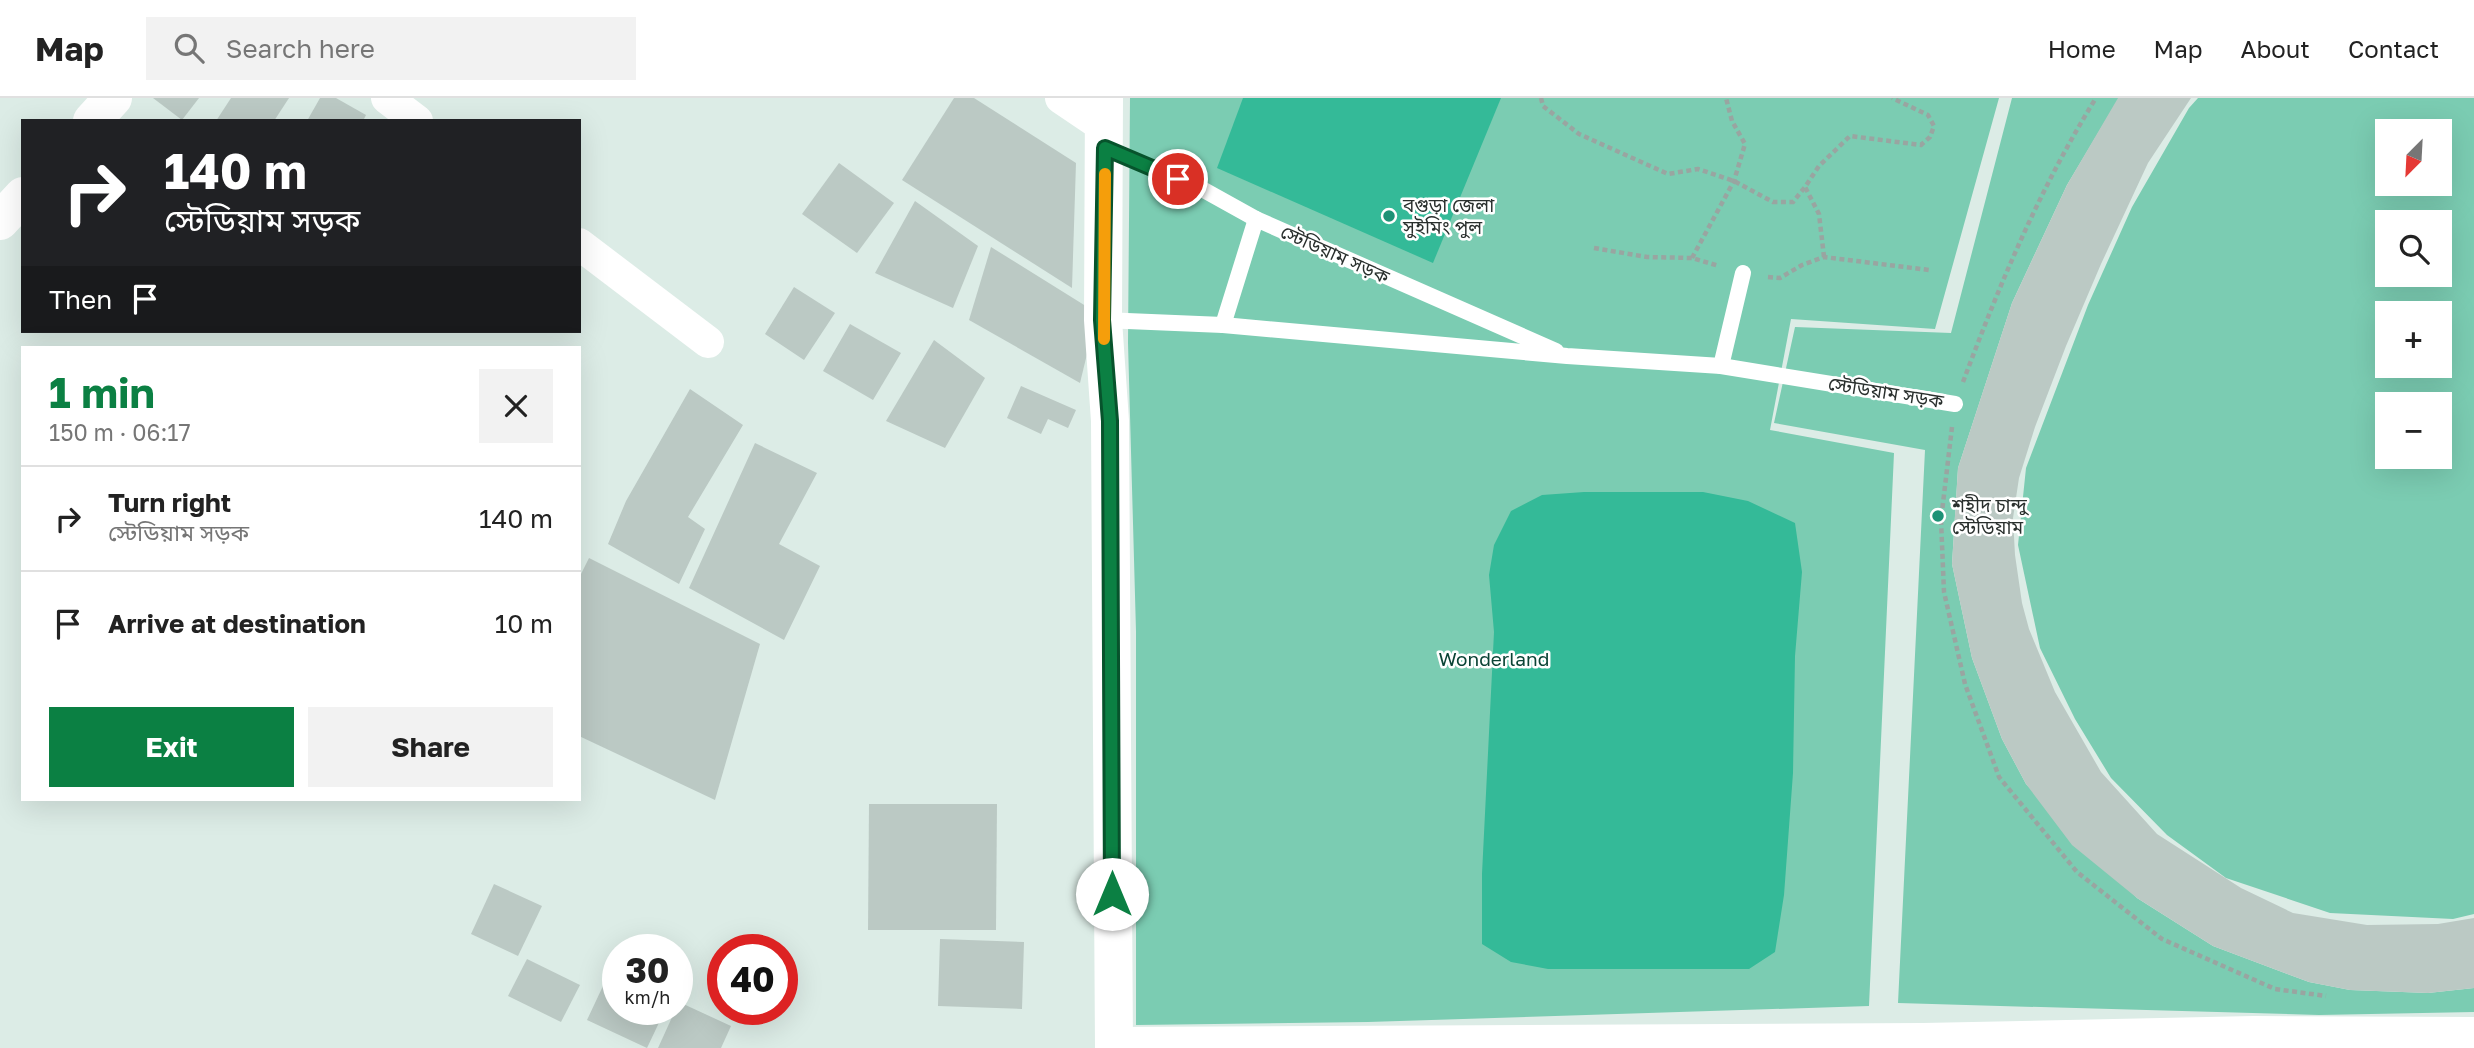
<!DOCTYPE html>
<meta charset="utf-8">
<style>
:root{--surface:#fff;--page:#f2f2f2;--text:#222;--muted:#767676;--line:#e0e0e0;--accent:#0b8043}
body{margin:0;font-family:"Golos Text","Noto Sans Bengali",sans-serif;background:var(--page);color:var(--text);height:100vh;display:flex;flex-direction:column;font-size:26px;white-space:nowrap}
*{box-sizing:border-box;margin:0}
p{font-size:23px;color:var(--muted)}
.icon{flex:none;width:38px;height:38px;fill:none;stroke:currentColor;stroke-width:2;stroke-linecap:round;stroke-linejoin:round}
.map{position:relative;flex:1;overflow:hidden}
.drawer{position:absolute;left:21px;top:248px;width:560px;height:455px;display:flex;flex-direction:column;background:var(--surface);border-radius:0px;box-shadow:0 7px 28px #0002}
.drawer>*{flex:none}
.banner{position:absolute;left:21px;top:21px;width:560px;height:214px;border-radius:0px;box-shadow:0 7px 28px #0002;background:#202124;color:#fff;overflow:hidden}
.needle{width:46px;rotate:204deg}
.fabs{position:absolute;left:2375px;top:21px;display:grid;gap:14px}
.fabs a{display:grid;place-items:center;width:77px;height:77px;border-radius:0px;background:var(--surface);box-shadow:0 7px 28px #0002;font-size:35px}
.speed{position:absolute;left:602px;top:836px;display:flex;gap:14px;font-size:35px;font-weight:700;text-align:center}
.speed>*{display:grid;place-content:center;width:91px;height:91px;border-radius:50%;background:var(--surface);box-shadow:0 7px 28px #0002;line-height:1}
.speed small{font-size:18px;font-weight:400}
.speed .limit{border:10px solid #d22;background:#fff;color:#111}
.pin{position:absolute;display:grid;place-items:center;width:60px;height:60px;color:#fff;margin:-30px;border:4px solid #fff;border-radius:50%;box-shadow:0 2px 7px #0007}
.me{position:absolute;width:77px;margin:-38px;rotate:0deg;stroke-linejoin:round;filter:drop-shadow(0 0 5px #0008)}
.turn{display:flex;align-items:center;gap:24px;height:147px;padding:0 28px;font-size:32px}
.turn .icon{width:91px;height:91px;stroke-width:2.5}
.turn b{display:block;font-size:49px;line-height:60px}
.then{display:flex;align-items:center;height:66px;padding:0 28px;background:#0003;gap:14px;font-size:26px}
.round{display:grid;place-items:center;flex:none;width:74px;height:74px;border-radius:0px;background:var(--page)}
.headline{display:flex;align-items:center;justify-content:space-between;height:119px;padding:0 28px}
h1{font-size:42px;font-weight:700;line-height:52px;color:var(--accent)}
.button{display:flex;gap:14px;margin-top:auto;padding:14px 28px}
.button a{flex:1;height:80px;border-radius:0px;background:var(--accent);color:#fff;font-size:28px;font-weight:700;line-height:80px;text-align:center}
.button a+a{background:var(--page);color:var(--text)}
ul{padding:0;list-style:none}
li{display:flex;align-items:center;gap:21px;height:105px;padding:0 28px;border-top:2px solid var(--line)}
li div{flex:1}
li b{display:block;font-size:26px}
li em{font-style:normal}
header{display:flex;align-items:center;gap:42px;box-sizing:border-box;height:98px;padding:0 35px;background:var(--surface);border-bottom:2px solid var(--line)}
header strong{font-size:33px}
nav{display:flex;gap:38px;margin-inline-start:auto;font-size:24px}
.search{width:490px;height:63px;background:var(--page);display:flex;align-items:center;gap:18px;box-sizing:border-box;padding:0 24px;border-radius:0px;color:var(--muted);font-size:26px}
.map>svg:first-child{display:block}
</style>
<header>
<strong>Map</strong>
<div class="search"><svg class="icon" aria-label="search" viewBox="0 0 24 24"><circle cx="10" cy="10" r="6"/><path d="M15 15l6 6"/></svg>Search here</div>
<nav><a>Home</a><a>Map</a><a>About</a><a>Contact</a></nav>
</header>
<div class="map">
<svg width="2474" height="950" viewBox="0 0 2474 950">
<rect width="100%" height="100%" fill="#dcece6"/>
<g fill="#7bccb2" fill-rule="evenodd">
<polygon points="1130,0 1999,0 1935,231 1791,221 1770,332 1894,355 1869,908 1368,924 1136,927 1136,533 1128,245"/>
<polygon points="2012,0 2119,0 2067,87 2012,205 1958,370 1952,466 1972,560 2002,641 2026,686 2137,800 2213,848 2309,884 2350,892 2428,895 2474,890 2474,914 2319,917 1898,905 1925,352 1774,325 1795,229 1951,235"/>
<path d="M2198,0H2474V816L2453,821L2330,815L2226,780L2167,737L2111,680L2075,621L2040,550L2018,447L2026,370L2088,207L2132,109L2189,10ZM2387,33H2440V86H2387ZM2387,124H2440V177H2387ZM2387,215H2440V268H2387ZM2387,306H2440V359H2387Z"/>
</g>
<g fill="#34ba98">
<polygon points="1243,0 1501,0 1433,165 1217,70"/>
<polygon points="1584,394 1703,394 1748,403 1795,425 1802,474 1795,558 1793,675 1784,797 1775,854 1749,871 1548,871 1511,864 1482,846 1482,776 1494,534 1489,477 1494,447 1511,413 1542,397"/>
</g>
<g fill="#bbc9c4">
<polygon points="153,0 199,0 182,22"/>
<polygon points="231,0 289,0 274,23 216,23"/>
<polygon points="320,0 336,0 366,17 363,23 307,23"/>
<polygon points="954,0 974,0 1076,65 1072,190 902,82"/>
<polygon points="2118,0 2191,0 2148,65 2101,166 2066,248 2035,329 2019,380 2013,420 2015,457 2022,505 2029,531 2055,594 2101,674 2157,736 2241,790 2293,815 2367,827 2438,826 2474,820 2474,890 2428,895 2350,892 2309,884 2213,848 2137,800 2072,747 2026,686 2002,641 1972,560 1952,466 1958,370 2012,205 2067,87"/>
<polygon points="839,65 894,105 857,155 802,116"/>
<polygon points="915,103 978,148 953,210 875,175"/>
<polygon points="991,149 1097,215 1080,285 969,222"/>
<polygon points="794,189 835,215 804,262 765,236"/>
<polygon points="850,226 901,255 873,302 823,273"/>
<polygon points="934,242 985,280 945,350 886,323"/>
<polygon points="1021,288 1076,312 1068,330 1048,321 1041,336 1007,320"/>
<polygon points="690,291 743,327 688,419 705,431 679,486 608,446 626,403"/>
<polygon points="755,345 817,375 779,446 820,468 784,542 689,490"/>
<polygon points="589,460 760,546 715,702 579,638 579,480"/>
<polygon points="869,706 997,706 996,832 868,832"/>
<polygon points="494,786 542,808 518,858 471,836"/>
<polygon points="940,841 1024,844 1022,911 938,908"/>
<polygon points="618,856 618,912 665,912 647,950 587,922"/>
<polygon points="527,861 580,887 561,924 508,898"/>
<polygon points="679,904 731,928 721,950 658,950"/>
</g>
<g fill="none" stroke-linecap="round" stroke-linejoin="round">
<g stroke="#99a5a1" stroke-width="4.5" stroke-dasharray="5 3.5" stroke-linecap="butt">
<polyline points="1541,0 1543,8 1579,36 1668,76 1698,71 1734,83 1773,104 1793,104 1805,89"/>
<polyline points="1594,150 1647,159 1692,160 1719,168"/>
<polyline points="1824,159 1819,116 1805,89 1819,68 1850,38 1921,47 1930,39 1934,28 1928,17 1892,0"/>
<polyline points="1692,160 1734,83 1745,46 1732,23 1726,0"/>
<polyline points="1768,179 1780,180 1802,167 1824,159 1929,172"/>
<path d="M1963,284C2000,185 2040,90 2096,0"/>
<polyline points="1952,329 1941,422 1944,494 1965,586 1999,679 2077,774 2162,841 2275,891 2326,898"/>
</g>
<g stroke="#fff" stroke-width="16">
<polyline points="1105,50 1202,91 1256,121 1556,253"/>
<polyline points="1103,222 1223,227 1567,258 1721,268 1955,306"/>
<polyline points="1223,227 1256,121"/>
<polyline points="1721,268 1743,175"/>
</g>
<g stroke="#fff" stroke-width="32">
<polyline points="387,0 417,23"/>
<polyline points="1061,0 1104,29"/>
<polyline points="579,146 708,244"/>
<polyline points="1114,945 1923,941 2254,934 2474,935"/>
</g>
<g stroke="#fff" stroke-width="38">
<polyline points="1104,0 1103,222 1110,323 1114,950"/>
<polyline points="92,23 113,0"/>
<polyline points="0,123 23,98"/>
</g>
</g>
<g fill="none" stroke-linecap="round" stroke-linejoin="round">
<g stroke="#07532c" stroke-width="18">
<polyline id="route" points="1112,796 1110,323 1102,222 1105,50 1178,81"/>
</g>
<use href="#route" stroke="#0b8043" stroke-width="12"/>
<polyline stroke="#f59e0b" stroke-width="12" points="1104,241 1105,76"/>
</g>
<g fill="#1d9276" stroke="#fff" stroke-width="2.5">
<circle cx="1389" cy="118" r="7"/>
<circle cx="1938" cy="418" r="7"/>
</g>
<g text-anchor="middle" stroke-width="5" stroke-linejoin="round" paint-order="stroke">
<g font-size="19" fill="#292f2d" stroke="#fff" text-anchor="start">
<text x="1403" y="114">বগুড়া জেলা<tspan x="1403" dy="22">সুইমিং পুল</tspan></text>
<text x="1952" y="414">শহীদ চান্দু<tspan x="1952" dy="22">স্টেডিয়াম</tspan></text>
</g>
<g font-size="19" fill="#292f2d" stroke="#fff">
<text transform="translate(1335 156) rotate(24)" y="7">স্টেডিয়াম সড়ক</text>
<text transform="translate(1886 294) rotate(9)" y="7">স্টেডিয়াম সড়ক</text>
</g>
<g font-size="19" fill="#0b4436" stroke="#fff">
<text x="1494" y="568">Wonderland</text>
</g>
</g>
</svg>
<div class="fabs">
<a><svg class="needle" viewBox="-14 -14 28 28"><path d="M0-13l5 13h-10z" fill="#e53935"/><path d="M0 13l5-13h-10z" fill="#767676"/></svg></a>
<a><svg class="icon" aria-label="search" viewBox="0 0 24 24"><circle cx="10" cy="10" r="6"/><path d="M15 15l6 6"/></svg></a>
<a>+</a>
<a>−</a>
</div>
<div class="speed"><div>30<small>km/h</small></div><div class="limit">40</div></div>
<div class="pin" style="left:1178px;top:81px;background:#d93025"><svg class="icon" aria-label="arrive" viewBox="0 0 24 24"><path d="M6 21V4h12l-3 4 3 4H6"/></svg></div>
<svg class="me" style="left:1112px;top:796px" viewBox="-20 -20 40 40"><circle r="19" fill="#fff"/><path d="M0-13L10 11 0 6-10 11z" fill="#0b8043"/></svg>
<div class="banner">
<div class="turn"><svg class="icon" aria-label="right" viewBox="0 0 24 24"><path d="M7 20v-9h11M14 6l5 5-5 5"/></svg><div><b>140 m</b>স্টেডিয়াম সড়ক</div></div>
<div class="then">Then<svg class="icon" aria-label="arrive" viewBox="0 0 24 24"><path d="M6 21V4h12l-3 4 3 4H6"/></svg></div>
</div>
<section class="drawer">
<div class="headline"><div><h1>1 min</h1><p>150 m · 06:17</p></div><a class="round"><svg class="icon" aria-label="close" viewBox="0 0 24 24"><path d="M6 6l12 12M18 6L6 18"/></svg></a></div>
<ul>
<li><svg class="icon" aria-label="right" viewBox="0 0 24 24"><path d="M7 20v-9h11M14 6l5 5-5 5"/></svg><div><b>Turn right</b><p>স্টেডিয়াম সড়ক</p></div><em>140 m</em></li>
<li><svg class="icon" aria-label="arrive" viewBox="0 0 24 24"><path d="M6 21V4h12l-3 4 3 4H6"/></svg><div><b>Arrive at destination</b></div><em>10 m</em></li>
</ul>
<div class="button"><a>Exit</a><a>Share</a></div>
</section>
</div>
